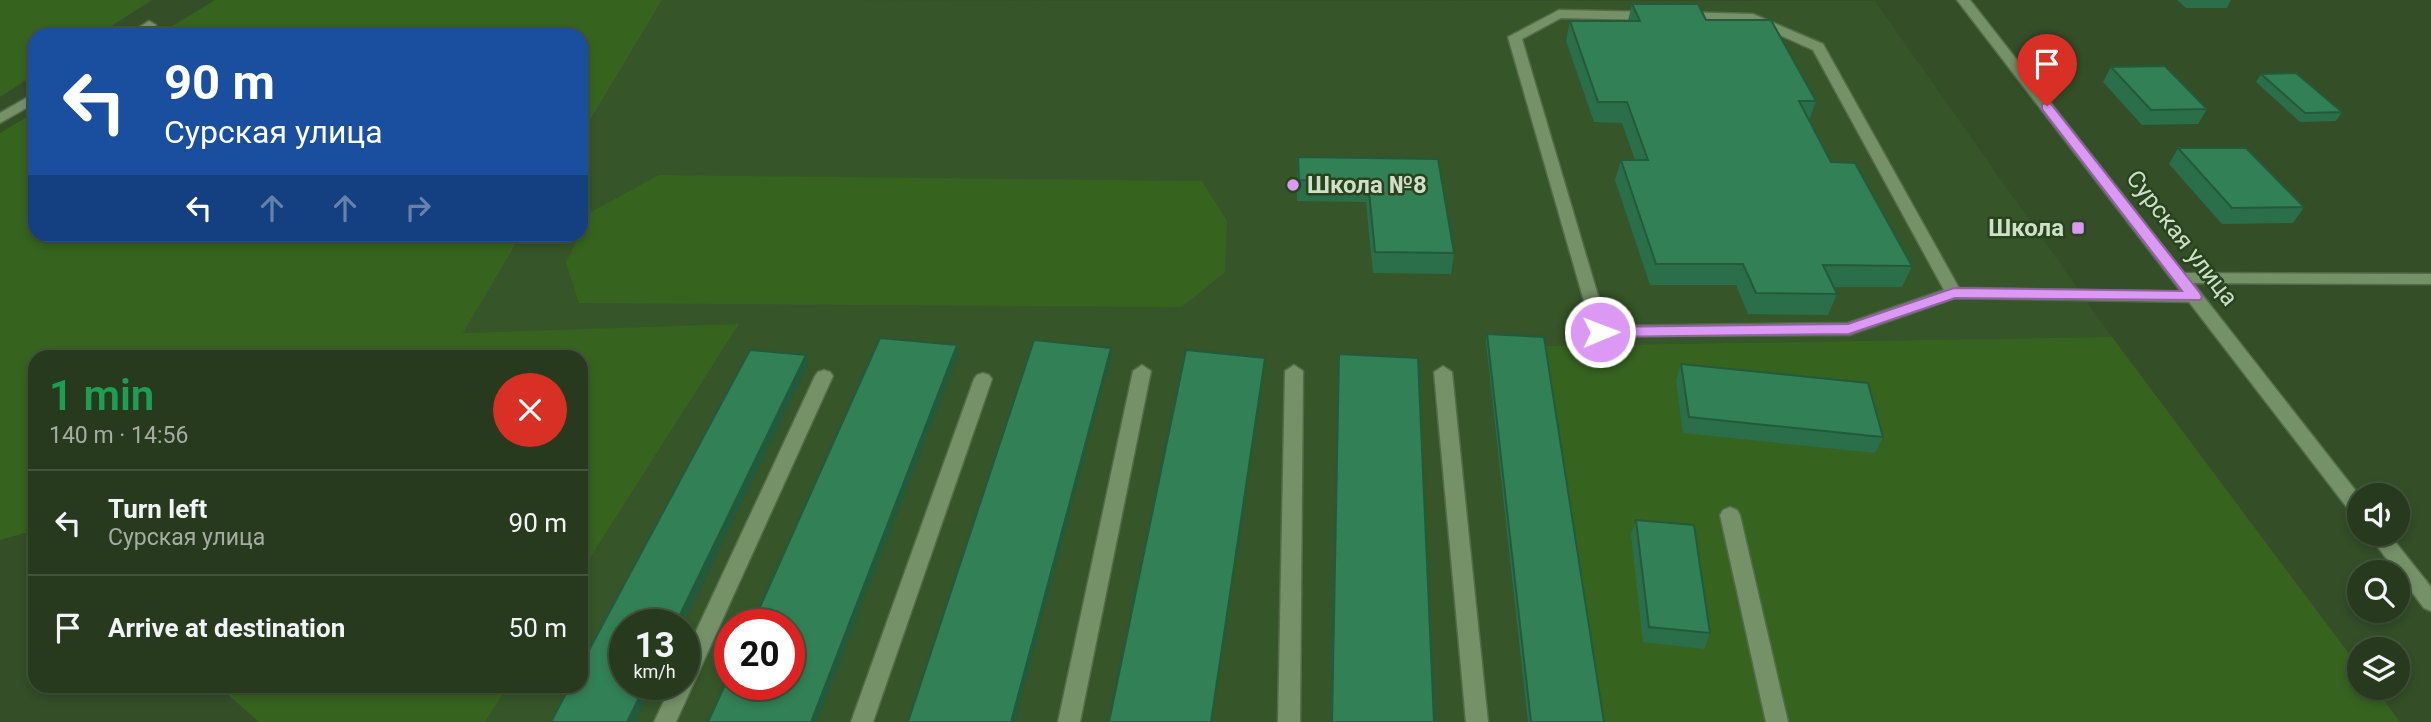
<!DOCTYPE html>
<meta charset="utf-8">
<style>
:root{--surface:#273a1e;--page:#2f4127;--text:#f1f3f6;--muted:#a4ada4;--line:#43543c}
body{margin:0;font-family:Roboto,sans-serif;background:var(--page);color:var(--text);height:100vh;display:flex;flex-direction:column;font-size:26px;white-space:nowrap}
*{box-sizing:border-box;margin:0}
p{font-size:23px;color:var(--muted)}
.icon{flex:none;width:38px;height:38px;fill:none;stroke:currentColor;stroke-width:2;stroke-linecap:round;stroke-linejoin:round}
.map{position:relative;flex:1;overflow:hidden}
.side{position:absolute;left:28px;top:350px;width:560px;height:343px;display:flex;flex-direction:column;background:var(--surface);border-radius:21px;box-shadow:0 4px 10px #0003,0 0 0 2px var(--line)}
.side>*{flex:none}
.guide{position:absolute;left:28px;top:28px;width:560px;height:214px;border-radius:21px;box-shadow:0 4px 10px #0003,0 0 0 2px var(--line);background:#1a4fa0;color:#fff;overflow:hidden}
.controls{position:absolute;left:2347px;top:483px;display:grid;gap:14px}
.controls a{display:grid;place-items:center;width:63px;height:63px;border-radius:50%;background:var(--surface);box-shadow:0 4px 10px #0003,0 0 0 2px var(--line);font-size:35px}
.speed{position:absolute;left:609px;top:609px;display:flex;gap:14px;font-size:35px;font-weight:700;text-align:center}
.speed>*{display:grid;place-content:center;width:91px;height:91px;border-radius:50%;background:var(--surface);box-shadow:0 4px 10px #0003,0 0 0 2px var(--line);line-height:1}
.speed small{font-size:18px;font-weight:400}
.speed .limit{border:10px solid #d22;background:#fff;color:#111}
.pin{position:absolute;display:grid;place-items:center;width:60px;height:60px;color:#fff;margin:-72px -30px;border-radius:50% 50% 50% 0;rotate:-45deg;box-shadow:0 0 7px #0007}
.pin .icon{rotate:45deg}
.me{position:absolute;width:77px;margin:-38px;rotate:89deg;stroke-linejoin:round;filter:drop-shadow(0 0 5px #0008)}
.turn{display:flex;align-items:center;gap:24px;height:147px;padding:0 21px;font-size:32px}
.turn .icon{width:91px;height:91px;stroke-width:2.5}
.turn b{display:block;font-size:49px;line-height:60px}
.lanes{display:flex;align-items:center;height:66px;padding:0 21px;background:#0003;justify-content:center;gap:35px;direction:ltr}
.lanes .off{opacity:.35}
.round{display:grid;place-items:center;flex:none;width:74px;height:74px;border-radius:37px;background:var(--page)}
.overview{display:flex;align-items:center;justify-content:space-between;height:119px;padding:0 21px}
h1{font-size:42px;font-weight:600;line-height:52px;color:#1e9e55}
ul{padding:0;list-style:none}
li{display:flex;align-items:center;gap:21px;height:105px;padding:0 21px;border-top:2px solid var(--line)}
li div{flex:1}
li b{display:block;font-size:26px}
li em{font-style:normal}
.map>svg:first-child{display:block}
</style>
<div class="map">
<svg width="2431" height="722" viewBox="0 0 2431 722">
<rect width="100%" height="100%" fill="#344e28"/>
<path fill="#365528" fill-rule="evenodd" d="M662,0L1875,1L2112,337L1542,346L1600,722H485L508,686H581V572L738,325L462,333L521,235L581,234V135ZM625,625H684V684H625ZM730,625H789V684H730Z"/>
<g fill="#36641f">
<polygon points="0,0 152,0 97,35 35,35 35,74 0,97"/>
<polygon points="215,0 662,0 581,135 581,35 158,35"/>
<polygon points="35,112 35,234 521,235 463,333 739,324 581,572 581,357 35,357 35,530 0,540 0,133"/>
<polygon points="659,175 1202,181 1227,221 1225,272 1182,307 579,303 566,263 589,213"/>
<polygon points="2112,337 2359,667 2359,688 2375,688 2400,722 1600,722 1542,346"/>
<polygon points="218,686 508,686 485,722 259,722"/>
</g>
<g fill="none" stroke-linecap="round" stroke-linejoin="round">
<g stroke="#546b4a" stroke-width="3">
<g id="service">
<polygon points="1559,10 1652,12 1658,16 1652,20 1561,18 1522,39 1607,326 1848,323 1944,290 1813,50 1751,22 1675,19 1675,13 1680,12 1753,14 1823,44 1959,288 2194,292 2202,297 2194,302 1955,298 1849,335 1594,336 1508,37"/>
<polygon points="149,21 156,25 143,35 127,35"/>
<polygon points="35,93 35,103 0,123 0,113"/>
<polygon points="1142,365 1151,371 1080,722 1058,722 1133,371"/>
<polygon points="1294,365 1303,371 1300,722 1278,722 1285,371"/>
<polygon points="1443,366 1452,372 1488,722 1466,722 1434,372"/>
<polygon points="824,370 830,372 833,376 676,722 654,722 672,684 684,684 684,657 815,376 818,372"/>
<polygon points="983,373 989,375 992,379 873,722 851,722 974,379 977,375"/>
<polygon points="1730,507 1737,510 1740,515 1788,722 1766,722 1720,515 1723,510"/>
</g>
</g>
<g stroke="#546b4a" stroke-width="3">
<g id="tertiary">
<polygon points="1957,0 1970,0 2184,273 2431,274 2431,284 2193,283 2359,495 2359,517 2352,514"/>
<polygon points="2368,534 2389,534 2431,587 2431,611 2424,608"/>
</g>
</g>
<use href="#service" fill="#749168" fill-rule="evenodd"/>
<use href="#tertiary" fill="#749168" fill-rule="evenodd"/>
</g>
<g fill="#2b6e4a">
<polygon points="2177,0 2231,0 2227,8 2186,8"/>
<polygon points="1632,4 1706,20 1816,101 1809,120 1831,162 1912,266 1902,287 1833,287 1837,294 1828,315 1748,314 1736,285 1650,285 1615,180 1621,160 1635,160 1622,123 1594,122 1566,41 1570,21 1628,21"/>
<polygon points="2111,67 2207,109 2198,124 2142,125 2103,82"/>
<polygon points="2261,74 2342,112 2336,121 2300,122 2256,82"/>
<polygon points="2178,148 2304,207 2293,223 2222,224 2169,164"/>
<polygon points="1298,157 1438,159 1454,253 1451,274 1373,273 1366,202 1297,201 1297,178"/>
<polygon points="1487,334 1604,722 1528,722 1486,343"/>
<polygon points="1339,354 1434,722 1331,722"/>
<polygon points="1681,364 1883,437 1875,453 1683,433 1676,380"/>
<polygon points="1636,520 1710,633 1704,649 1643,642 1631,535"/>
</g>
<g fill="#235a3c">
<polygon points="957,345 959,354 817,722 811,722"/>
<polygon points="1111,348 1111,356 1015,722 1011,722"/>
<polygon points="806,355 809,364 683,625 675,625"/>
<polygon points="1265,358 1265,366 1212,722 1211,722"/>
<polygon points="646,684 654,684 636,722 627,722"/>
</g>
<g fill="#328056" stroke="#235a3c" stroke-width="2">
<polygon points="1632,4 1698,4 1706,20 1771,20 1816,101 1799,101 1831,162 1855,163 1912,266 1823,265 1837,294 1756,293 1743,264 1656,264 1621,160 1648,160 1627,102 1598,102 1570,21 1640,21"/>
<polygon points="2165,66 2207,109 2151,110 2111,67"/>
<polygon points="2296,73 2342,112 2305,113 2261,74"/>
<polygon points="2178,148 2246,148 2304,207 2232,208"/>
<polygon points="1298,157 1438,159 1454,253 1375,252 1368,181 1299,180"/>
<polygon points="1487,334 1544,337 1604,722 1531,722"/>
<polygon points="880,338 957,345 811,722 708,722 730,674 730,684 789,684 789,625 752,625"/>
<polygon points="1034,340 1111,348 1011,722 908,722"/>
<polygon points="750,350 806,355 675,625 625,625 625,684 646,684 627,722 551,722 570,686 581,686 581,665"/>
<polygon points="1186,350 1265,358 1211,722 1109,722"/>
<polygon points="1339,354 1418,358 1434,722 1332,722"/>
<polygon points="1681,364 1868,383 1883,437 1689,417"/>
<polygon points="1636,520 1694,525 1710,633 1649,627"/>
</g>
<polygon fill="#dc99f4" stroke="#8f639f" stroke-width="2" points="2047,103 2051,104 2200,293 2202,297 2200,300 1955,298 1849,334 1600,337 1592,332 1600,327 1848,324 1954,288 2182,291 2042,109 2042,104"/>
<g fill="#dc99f4" stroke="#29431e" stroke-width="2.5">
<circle cx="1293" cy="185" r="7"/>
<rect x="2071" y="221" width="14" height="14" rx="3.5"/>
</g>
<g text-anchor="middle" stroke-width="5" stroke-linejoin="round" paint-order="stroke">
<g font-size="24" font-weight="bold" fill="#cfdfc8" stroke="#29431e" text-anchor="start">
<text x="1307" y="193">Школа №8</text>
<text x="2064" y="236" text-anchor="end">Школа</text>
</g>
<g font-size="24" fill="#cfdfc8" stroke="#29431e">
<text transform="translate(2182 238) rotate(52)" y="8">Сурская улица</text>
</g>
</g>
</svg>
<div class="controls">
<a><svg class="icon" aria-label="sound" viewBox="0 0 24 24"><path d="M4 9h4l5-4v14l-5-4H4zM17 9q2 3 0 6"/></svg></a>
<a><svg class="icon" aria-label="search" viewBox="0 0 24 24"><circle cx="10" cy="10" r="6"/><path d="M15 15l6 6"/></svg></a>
<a><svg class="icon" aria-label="layers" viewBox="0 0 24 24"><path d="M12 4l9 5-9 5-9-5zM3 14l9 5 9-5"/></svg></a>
</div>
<div class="speed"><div>13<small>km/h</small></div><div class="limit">20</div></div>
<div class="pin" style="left:2047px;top:106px;background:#d93025"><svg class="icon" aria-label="arrive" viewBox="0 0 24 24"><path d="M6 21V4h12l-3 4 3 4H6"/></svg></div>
<svg class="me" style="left:1600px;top:332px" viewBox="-20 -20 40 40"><circle r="17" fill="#dc99f4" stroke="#fff" stroke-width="3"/><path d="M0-11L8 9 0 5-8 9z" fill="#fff"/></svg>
<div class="guide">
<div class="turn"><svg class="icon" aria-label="left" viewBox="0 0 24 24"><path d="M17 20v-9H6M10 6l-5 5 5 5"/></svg><div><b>90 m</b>Сурская улица</div></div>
<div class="lanes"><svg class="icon" aria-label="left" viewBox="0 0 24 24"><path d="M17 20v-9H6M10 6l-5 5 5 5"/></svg><svg class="icon off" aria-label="ahead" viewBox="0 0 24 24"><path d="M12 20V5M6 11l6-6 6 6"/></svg><svg class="icon off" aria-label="ahead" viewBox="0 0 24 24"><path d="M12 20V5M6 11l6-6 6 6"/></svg><svg class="icon off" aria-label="right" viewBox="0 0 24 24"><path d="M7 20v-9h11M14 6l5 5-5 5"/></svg></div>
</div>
<section class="side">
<div class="overview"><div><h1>1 min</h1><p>140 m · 14:56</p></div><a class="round" style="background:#d93025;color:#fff"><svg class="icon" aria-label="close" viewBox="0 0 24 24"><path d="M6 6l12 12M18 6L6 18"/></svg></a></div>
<ul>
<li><svg class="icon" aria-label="left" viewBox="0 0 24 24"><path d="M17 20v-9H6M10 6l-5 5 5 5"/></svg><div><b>Turn left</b><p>Сурская улица</p></div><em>90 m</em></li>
<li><svg class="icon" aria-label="arrive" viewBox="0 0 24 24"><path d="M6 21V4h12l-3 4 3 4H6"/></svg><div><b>Arrive at destination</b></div><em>50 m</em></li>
</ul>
</section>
</div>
